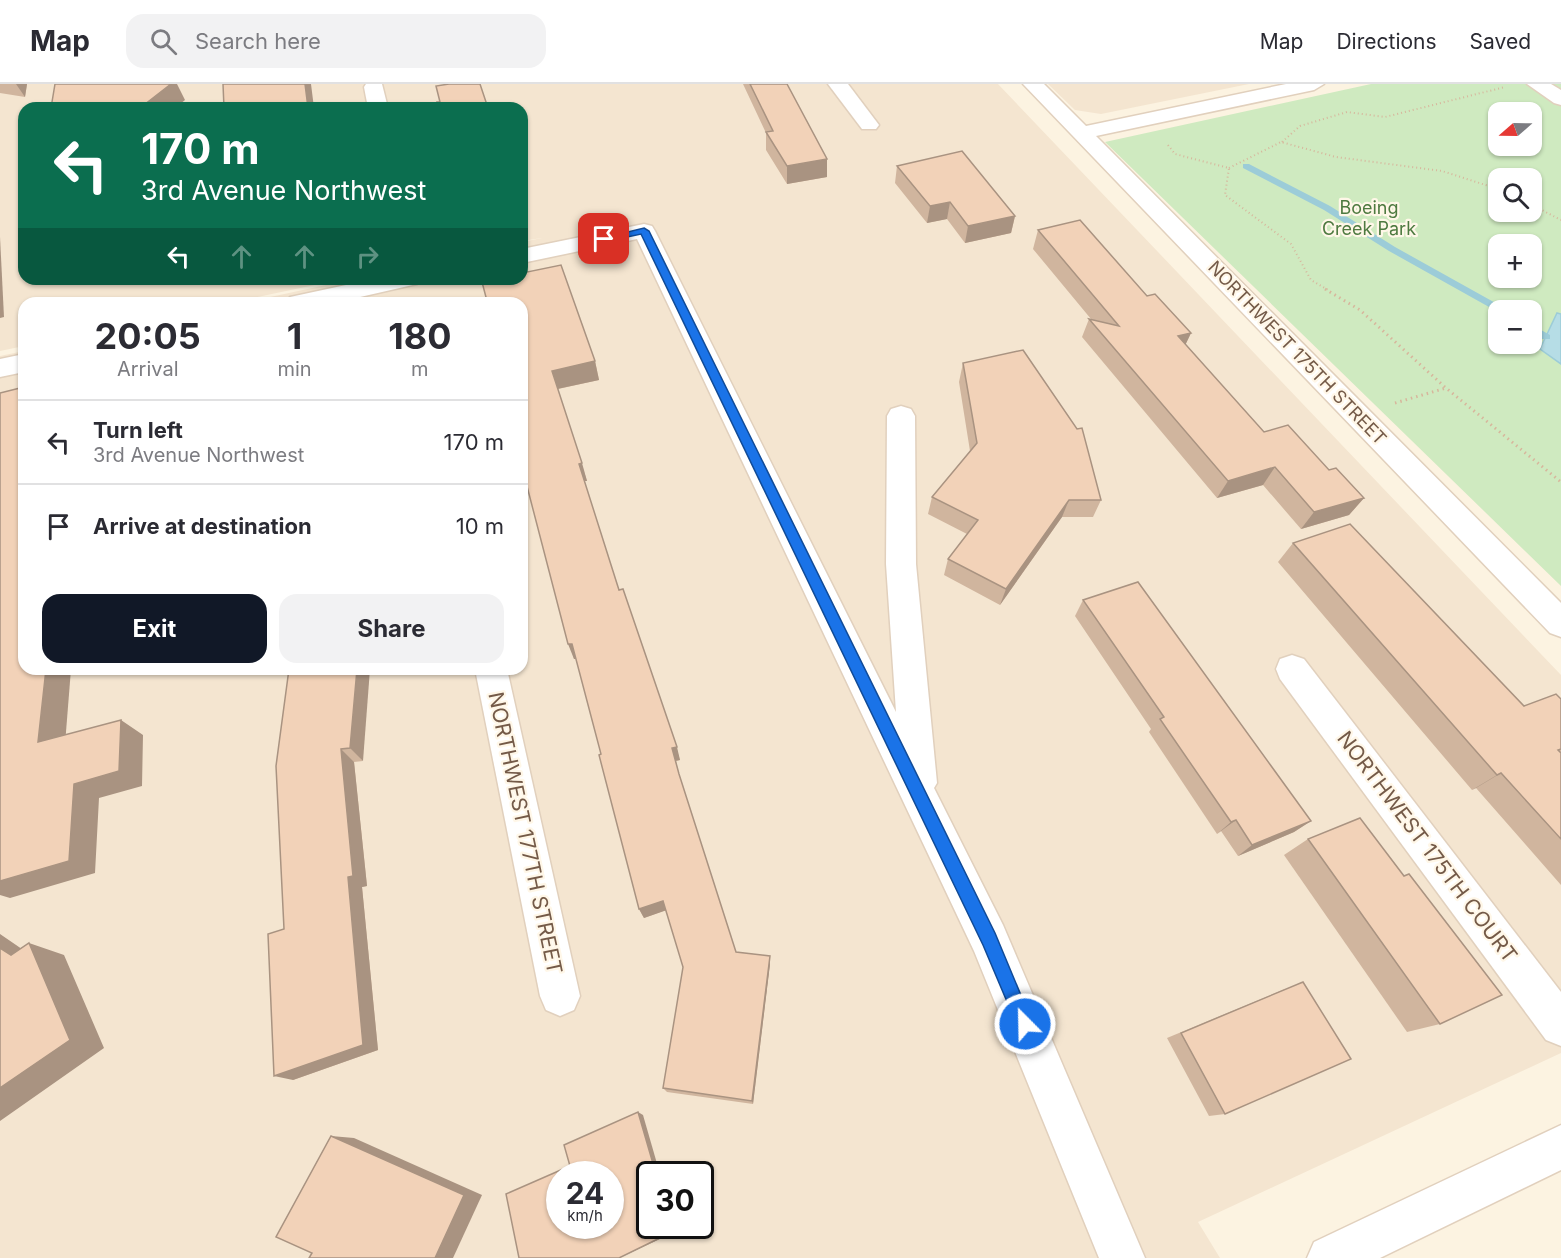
<!DOCTYPE html>
<meta charset="utf-8">
<style>
:root{--surface:#fff;--page:#f2f2f3;--text:#2b2b33;--muted:#7c7c81;--line:#e1e1e2;--accent:#111827}
body{margin:0;font-family:Inter,sans-serif;background:var(--page);color:var(--text);height:100vh;display:flex;flex-direction:column;font-size:22px;white-space:nowrap}
*{box-sizing:border-box;margin:0}
p{font-size:20px;color:var(--muted)}
.icon{flex:none;width:33px;height:33px;fill:none;stroke:currentColor;stroke-width:2;stroke-linecap:round;stroke-linejoin:round}
.map{position:relative;flex:1;overflow:hidden}
.sheet{position:absolute;left:18px;top:213px;width:510px;height:378px;display:flex;flex-direction:column;background:var(--surface);border-radius:18px;box-shadow:0 2px 4px #0004}
.sheet>*{flex:none}
.banner{position:absolute;left:18px;top:18px;width:510px;height:183px;border-radius:18px;box-shadow:0 2px 4px #0004;background:#0b6e4f;color:#fff;overflow:hidden}
.needle{width:39px;rotate:250deg}
.controls{position:absolute;left:1488px;top:18px;display:grid;gap:12px}
.controls a{display:grid;place-items:center;width:54px;height:54px;border-radius:12px;background:var(--surface);box-shadow:0 2px 4px #0004;font-size:30px}
.speed{position:absolute;left:546px;top:1077px;display:flex;gap:12px;font-size:30px;font-weight:700;text-align:center}
.speed>*{display:grid;place-content:center;width:78px;height:78px;border-radius:50%;background:var(--surface);box-shadow:0 2px 4px #0004;line-height:1}
.speed small{font-size:15px;font-weight:400}
.speed .limit{border:3px solid #111;border-radius:9px;background:#fff;color:#111}
.pin{position:absolute;display:grid;place-items:center;width:51px;height:51px;color:#fff;margin:-26px;border-radius:12px;box-shadow:0 3px 9px #0006}
.me{position:absolute;width:66px;margin:-33px;rotate:337deg;stroke-linejoin:round;filter:drop-shadow(0 0 4px #0008)}
.turn{display:flex;align-items:center;gap:21px;height:126px;padding:0 24px;font-size:27px}
.turn .icon{width:78px;height:78px;stroke-width:2.5}
.turn b{display:block;font-size:42px;line-height:51px}
.lanes{display:flex;align-items:center;height:57px;padding:0 24px;background:#0003;justify-content:center;gap:30px;direction:ltr}
.lanes .off{opacity:.35}
.eta{display:flex;justify-content:space-evenly;align-items:center;height:102px;text-align:center}
.eta b{font-size:36px;font-weight:700;line-height:42px}
.cta{display:flex;gap:12px;margin-top:auto;padding:12px 24px}
.cta a{flex:1;height:69px;border-radius:18px;background:var(--accent);color:#fff;font-size:24px;font-weight:700;line-height:69px;text-align:center}
.cta a+a{background:var(--page);color:var(--text)}
ul{padding:0;list-style:none}
li{display:flex;align-items:center;gap:18px;height:84px;padding:0 24px;border-top:2px solid var(--line)}
li div{flex:1}
li b{display:block;font-size:22px}
li em{font-style:normal}
header{display:flex;align-items:center;gap:36px;box-sizing:border-box;height:84px;padding:0 30px;background:var(--surface);border-bottom:2px solid var(--line)}
header strong{font-size:28px}
nav{display:flex;gap:33px;margin-inline-start:auto;font-size:21px}
.search{width:420px;height:54px;background:var(--page);display:flex;align-items:center;gap:15px;box-sizing:border-box;padding:0 21px;border-radius:18px;color:var(--muted);font-size:22px}
.map>svg:first-child{display:block}
</style>
<header>
<strong>Map</strong>
<div class="search"><svg class="icon" aria-label="search" viewBox="0 0 24 24"><circle cx="10" cy="10" r="6"/><path d="M15 15l6 6"/></svg>Search here</div>
<nav><a>Map</a><a>Directions</a><a>Saved</a></nav>
</header>
<div class="map">
<svg width="1561" height="1174" viewBox="0 0 1561 1174">
<rect width="100%" height="100%" fill="#fcf3e1"/>
<g fill="#f4e5d0" fill-rule="evenodd">
<path d="M0,0H998L1561,591V969L1198,1138L1220,1174H0V272L24,267V585H522V219H243L354,195H522V158L542,154L522,157V24H24V195H343L229,219H24V262L0,267ZM560,1090H610V1142H560ZM650,1090H700V1142H650Z"/>
<polygon points="1048,0 1249,0 1101,30 1075,26"/>
</g>
<path fill="#cfeac0" fill-rule="evenodd" d="M1371,0H1561V502L1105,58ZM1498,28H1532V62H1498ZM1498,94H1532V128H1498ZM1498,160H1532V194H1498ZM1498,226H1532V260H1498Z"/>
<polygon fill="#b6dde6" stroke="#9cccd8" stroke-width="1.5" points="1557,229 1561,230 1561,280 1540,265"/>
<g fill="none" stroke-linecap="round" stroke-linejoin="round">
<g fill="#9cccd8" fill-rule="evenodd">
<polygon points="1243,80 1249,80 1330,122 1395,163 1508,226 1498,228 1389,167 1324,126 1243,84"/>
<polygon points="1532,241 1550,251 1550,255 1542,255 1532,248"/>
</g>
<g stroke="#e1d0bd" stroke-width="3">
<g id="minor">
<polygon points="366,0 382,0 388,24 368,24 364,3"/>
<polygon points="828,0 848,0 879,41 876,45 862,45"/>
<polygon points="1023,0 1044,0 1086,42 1286,0 1324,0 1314,6 1096,52 1561,519 1561,553 1550,549"/>
<polygon points="1527,0 1551,0 1561,6 1561,21 1554,19"/>
<polygon points="644,140 652,142 655,147 896,628 886,480 887,332 891,325 901,322 911,325 915,332 916,480 937,699 934,704 1003,841 1145,1174 1099,1174 974,867 637,155 522,179 522,165"/>
<polygon points="374,195 421,195 417,200 334,219 287,219 290,213"/>
<polygon points="24,270 24,288 0,293 0,275"/>
<polygon points="1292,571 1304,575 1561,908 1561,962 1546,956 1280,595 1276,585 1280,575"/>
<polygon points="475,585 507,585 580,912 574,926 560,932 546,926 540,912"/>
<polygon points="1561,1041 1561,1086 1380,1174 1307,1174 1314,1158"/>
</g>
</g>
<g stroke="#d7b69c" stroke-width="2" stroke-dasharray="1 3" stroke-linecap="butt">
<polyline points="1282,58 1300,42 1347,28 1385,33 1505,3"/>
<polyline points="1168,61 1175,70 1229,84 1225,111 1291,160 1311,196 1328,206"/>
<polyline points="1229,84 1281,58 1336,73 1442,87 1498,105"/>
<polyline points="1532,121 1561,136"/>
</g>
<g stroke="#d7b69c" stroke-width="3" stroke-dasharray="1.5 4" stroke-linecap="butt">
<polyline points="1325,205 1360,226 1446,304 1561,398"/>
<polyline points="1395,319 1446,304"/>
</g>
<use href="#minor" fill="#fff" fill-rule="evenodd"/>
</g>
<g fill="#d0b59e">
<polygon points="0,0 27,0 25,13 0,9"/>
<polygon points="743,0 787,0 827,93 787,100 766,66 766,49"/>
<polygon points="897,82 1015,132 1011,149 965,159 947,135 927,139 895,99"/>
<polygon points="1038,146 1147,212 1191,249 1185,261 1264,348 1329,386 1364,414 1349,431 1301,445 1263,401 1217,414 1082,253 1089,235 1091,235 1033,165"/>
<polygon points="487,217 595,277 599,296 558,305 587,397 584,397 619,506 680,676 676,677 679,690 736,868 770,872 770,880 753,1020 667,1008 663,1004 683,883 666,826 644,834 639,825 601,670 576,575 574,575"/>
<polygon points="963,279 1101,416 1093,433 1062,433 1000,521 944,491 948,475 967,450 928,430 932,413 970,367 959,298"/>
<polygon points="1293,459 1524,622 1561,615 1561,801 1476,704 1472,706 1278,478"/>
<polygon points="1083,516 1311,737 1294,748 1238,772 1221,747 1217,750 1149,648 1151,645 1075,532"/>
<polygon points="289,585 363,677 354,678 367,802 362,803 378,966 293,996 284,845"/>
<polygon points="1308,755 1440,940 1407,948 1284,771"/>
<polygon points="1285,905 1225,1030 1209,1032 1167,954"/>
</g>
<g fill="#a99381">
<polygon points="16,0 27,0 25,13"/>
<polygon points="171,0 177,0 185,16 175,24 140,24"/>
<polygon points="305,0 311,0 314,24 308,24"/>
<polygon points="827,75 827,93 787,100 787,82"/>
<polygon points="950,118 947,135 927,139 930,122"/>
<polygon points="522,129 525,139 522,139"/>
<polygon points="1015,132 1011,149 965,159 968,142"/>
<polygon points="0,153 4,233 0,234"/>
<polygon points="1191,249 1182,268 1178,252"/>
<polygon points="595,277 599,296 557,305 552,287"/>
<polygon points="582,379 587,397 584,397 579,380"/>
<polygon points="1275,383 1263,401 1217,414 1228,397"/>
<polygon points="1364,414 1349,431 1301,445 1314,428"/>
<polygon points="1069,416 1062,433 1000,521 1006,505"/>
<polygon points="568,560 572,560 577,575 574,575"/>
<polygon points="46,585 71,585 64,673 38,658"/>
<polygon points="357,585 370,585 363,677 350,664"/>
<polygon points="121,636 143,651 142,702 99,714 95,789 10,814 0,811 0,797 74,700"/>
<polygon points="677,663 680,676 675,677 672,664"/>
<polygon points="341,665 354,678 367,802 362,803 378,966 293,996 274,992 348,793"/>
<polygon points="1501,689 1476,704 1472,706 1497,691"/>
<polygon points="1236,736 1221,747 1217,750 1231,738"/>
<polygon points="1311,737 1294,748 1238,772 1252,761"/>
<polygon points="663,817 667,826 644,834 639,825"/>
<polygon points="0,850 35,874 29,859 64,871 104,964 0,1037 0,1004 11,871 0,864"/>
<polygon points="770,872 770,880 753,1020 752,1017"/>
<polygon points="638,1028 643,1031 660,1090 656,1090"/>
<polygon points="331,1052 354,1054 482,1111 453,1174 435,1174"/>
<polygon points="670,1142 675,1142 677,1147 619,1174"/>
</g>
<g fill="#f2d2b8" stroke="#a99381" stroke-width="1.5" fill-rule="evenodd">
<polygon points="55,0 171,0 140,24 51,24"/>
<polygon points="223,0 305,0 308,24 224,24"/>
<polygon points="449,0 480,0 488,24 438,24 437,18 440,18 436,2"/>
<polygon points="750,0 787,0 827,75 787,82 766,48 773,47"/>
<polygon points="962,67 1015,132 968,142 950,118 930,122 897,82"/>
<polygon points="1080,136 1147,212 1155,210 1191,249 1178,252 1264,348 1288,341 1329,386 1336,384 1364,414 1314,428 1275,383 1228,397 1089,235 1119,242 1038,146"/>
<polygon points="561,181 595,277 552,287 582,379 579,380 619,506 623,505 677,663 672,664 679,690 736,868 770,872 752,1017 663,1004 683,883 663,817 639,825 599,671 601,670 572,560 568,560 522,383 522,219 480,218 487,217 482,198 495,195 522,195 522,189"/>
<polygon points="1023,266 1077,345 1082,344 1101,416 1069,416 1006,505 948,475 978,436 932,413 977,359 963,279"/>
<polygon points="24,303 24,585 46,585 38,658 121,636 119,687 74,700 69,777 0,797 0,309"/>
<polygon points="1350,440 1524,622 1556,610 1561,615 1561,665 1558,666 1561,669 1561,755 1501,689 1497,691 1293,459"/>
<polygon points="1138,498 1311,737 1252,761 1236,736 1231,738 1160,635 1164,633 1083,516"/>
<polygon points="289,585 357,585 350,664 341,665 353,792 348,793 363,961 274,992 268,850 284,845 276,682"/>
<polygon points="1360,734 1404,792 1409,790 1502,911 1440,940 1308,755"/>
<polygon points="29,859 70,956 0,1004 0,864 11,871"/>
<polygon points="1303,898 1351,975 1225,1030 1181,949"/>
<path d="M638,1028L656,1090H650V1142H670L672,1148L619,1174H519L506,1110L570,1082L564,1061ZM560,1090H610V1142H560Z"/>
<polygon points="331,1052 464,1111 435,1174 309,1174 312,1169 276,1153"/>
</g>
<polygon fill="#1a73e8" stroke="#114b97" stroke-width="1.5" points="644,144 649,147 995,849 1033,940 1031,946 1025,949 1019,946 983,861 641,150 604,158 599,155"/>
<g text-anchor="middle" stroke-width="4.5" stroke-linejoin="round" paint-order="stroke">
<g font-size="18" fill="#4e7a40" stroke="#fff7e8">
<text x="1369" y="130">Boeing<tspan x="1369" dy="21">Creek Park</tspan></text>
</g>
<g font-size="18" fill="#745a48" stroke="#fff7e8">
<text transform="translate(1297 269) rotate(46)" y="6">NORTHWEST 175TH STREET</text>
</g>
<g font-size="21" fill="#745a48" stroke="#fff7e8">
<text transform="translate(525 749) rotate(78)" y="7">NORTHWEST 177TH STREET</text>
<text transform="translate(1427 763) rotate(53)" y="7">NORTHWEST 175TH COURT</text>
</g>
</g>
</svg>
<div class="controls">
<a><svg class="needle" viewBox="-14 -14 28 28"><path d="M0-13l5 13h-10z" fill="#e53935"/><path d="M0 13l5-13h-10z" fill="#7c7c81"/></svg></a>
<a><svg class="icon" aria-label="search" viewBox="0 0 24 24"><circle cx="10" cy="10" r="6"/><path d="M15 15l6 6"/></svg></a>
<a>+</a>
<a>−</a>
</div>
<div class="speed"><div>24<small>km/h</small></div><div class="limit">30</div></div>
<div class="pin" style="left:604px;top:155px;background:#d93025"><svg class="icon" aria-label="arrive" viewBox="0 0 24 24"><path d="M6 21V4h12l-3 4 3 4H6"/></svg></div>
<svg class="me" style="left:1025px;top:940px" viewBox="-20 -20 40 40"><circle r="17" fill="#1a73e8" stroke="#fff" stroke-width="3"/><path d="M0-11L8 9 0 5-8 9z" fill="#fff"/></svg>
<div class="banner">
<div class="turn"><svg class="icon" aria-label="left" viewBox="0 0 24 24"><path d="M17 20v-9H6M10 6l-5 5 5 5"/></svg><div><b>170 m</b>3rd Avenue Northwest</div></div>
<div class="lanes"><svg class="icon" aria-label="left" viewBox="0 0 24 24"><path d="M17 20v-9H6M10 6l-5 5 5 5"/></svg><svg class="icon off" aria-label="ahead" viewBox="0 0 24 24"><path d="M12 20V5M6 11l6-6 6 6"/></svg><svg class="icon off" aria-label="ahead" viewBox="0 0 24 24"><path d="M12 20V5M6 11l6-6 6 6"/></svg><svg class="icon off" aria-label="right" viewBox="0 0 24 24"><path d="M7 20v-9h11M14 6l5 5-5 5"/></svg></div>
</div>
<section class="sheet">
<div class="eta">
<div><b>20:05</b><p>Arrival</p></div>
<div><b>1</b><p>min</p></div>
<div><b>180</b><p>m</p></div>
</div>
<ul>
<li><svg class="icon" aria-label="left" viewBox="0 0 24 24"><path d="M17 20v-9H6M10 6l-5 5 5 5"/></svg><div><b>Turn left</b><p>3rd Avenue Northwest</p></div><em>170 m</em></li>
<li><svg class="icon" aria-label="arrive" viewBox="0 0 24 24"><path d="M6 21V4h12l-3 4 3 4H6"/></svg><div><b>Arrive at destination</b></div><em>10 m</em></li>
</ul>
<div class="cta"><a>Exit</a><a>Share</a></div>
</section>
</div>
